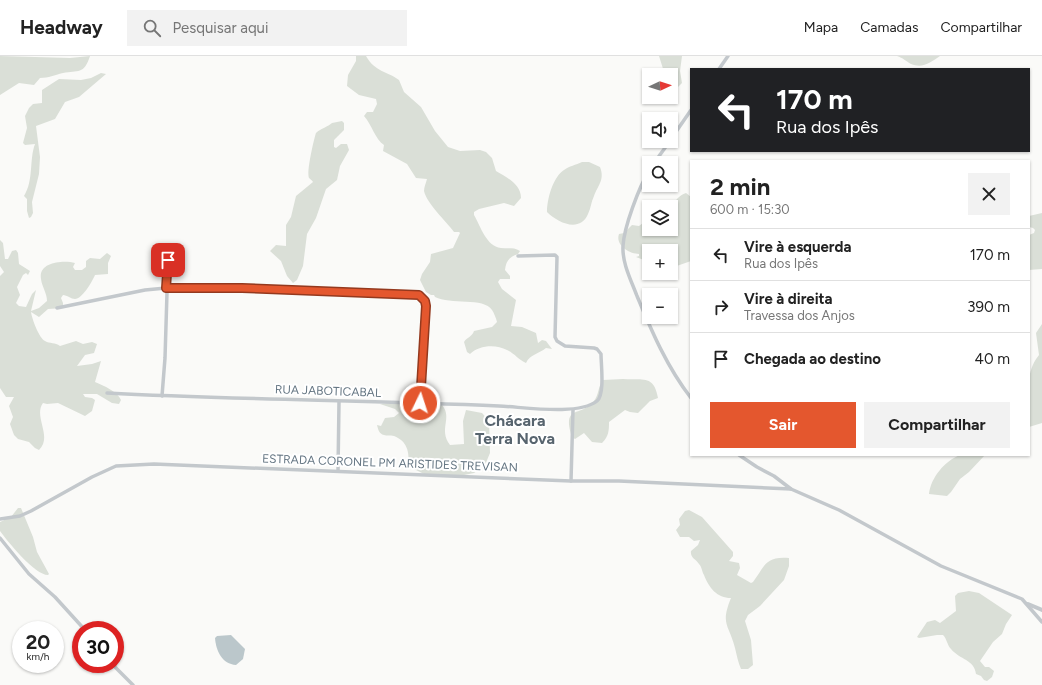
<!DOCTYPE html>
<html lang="pt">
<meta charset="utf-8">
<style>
:root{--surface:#fff;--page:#f2f2f2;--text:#222;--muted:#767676;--line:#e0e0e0;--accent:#e4572e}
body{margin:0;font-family:Figtree,sans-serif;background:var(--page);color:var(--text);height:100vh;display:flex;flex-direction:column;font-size:15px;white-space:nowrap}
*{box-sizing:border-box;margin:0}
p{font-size:13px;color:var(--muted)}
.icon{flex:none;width:22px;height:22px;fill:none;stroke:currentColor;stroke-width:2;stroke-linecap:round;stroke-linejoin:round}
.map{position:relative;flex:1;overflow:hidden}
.drawer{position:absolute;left:690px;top:104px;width:340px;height:296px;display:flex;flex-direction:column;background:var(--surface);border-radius:0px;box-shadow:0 1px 3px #0004}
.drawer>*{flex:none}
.guide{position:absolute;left:690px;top:12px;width:340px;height:84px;border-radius:0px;box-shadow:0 1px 3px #0004;background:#202124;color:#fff;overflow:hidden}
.needle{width:26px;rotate:86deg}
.buttons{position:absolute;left:642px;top:12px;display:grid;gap:8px}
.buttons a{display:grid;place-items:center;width:36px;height:36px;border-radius:0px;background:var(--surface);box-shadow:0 1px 3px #0004;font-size:20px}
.speed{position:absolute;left:12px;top:565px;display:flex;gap:8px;font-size:20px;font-weight:700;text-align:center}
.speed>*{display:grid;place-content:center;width:52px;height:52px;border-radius:50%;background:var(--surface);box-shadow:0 1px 3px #0004;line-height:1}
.speed small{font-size:10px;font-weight:400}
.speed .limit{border:6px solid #d22;background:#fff;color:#111}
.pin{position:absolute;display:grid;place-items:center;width:34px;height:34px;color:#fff;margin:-17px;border-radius:8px;box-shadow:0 2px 6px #0006}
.me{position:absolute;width:44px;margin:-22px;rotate:4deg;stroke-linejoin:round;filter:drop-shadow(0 0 3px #0008)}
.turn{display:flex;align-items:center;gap:14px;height:84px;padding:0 20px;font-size:18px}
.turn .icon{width:52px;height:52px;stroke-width:2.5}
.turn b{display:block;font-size:28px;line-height:34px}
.round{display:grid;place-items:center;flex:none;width:42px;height:42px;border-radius:0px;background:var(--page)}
.head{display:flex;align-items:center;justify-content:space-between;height:68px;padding:0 20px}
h1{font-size:24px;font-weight:700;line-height:30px}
.primary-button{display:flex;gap:8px;margin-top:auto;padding:8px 20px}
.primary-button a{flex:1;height:46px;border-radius:0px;background:var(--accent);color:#fff;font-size:16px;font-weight:700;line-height:46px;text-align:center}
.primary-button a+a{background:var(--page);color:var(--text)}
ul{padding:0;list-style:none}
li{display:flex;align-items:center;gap:12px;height:52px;padding:0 20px;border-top:1px solid var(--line)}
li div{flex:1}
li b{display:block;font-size:15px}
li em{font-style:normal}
header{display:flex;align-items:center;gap:24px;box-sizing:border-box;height:56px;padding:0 20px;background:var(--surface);border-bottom:1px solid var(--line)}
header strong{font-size:19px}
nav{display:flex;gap:22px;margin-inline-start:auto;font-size:14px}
.search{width:280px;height:36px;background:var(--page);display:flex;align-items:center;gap:10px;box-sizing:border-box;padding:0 14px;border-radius:0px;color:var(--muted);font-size:15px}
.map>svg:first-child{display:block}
</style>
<header>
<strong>Headway</strong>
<div class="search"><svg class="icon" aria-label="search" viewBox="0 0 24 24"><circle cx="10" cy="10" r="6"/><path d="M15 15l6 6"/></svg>Pesquisar aqui</div>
<nav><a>Mapa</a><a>Camadas</a><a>Compartilhar</a></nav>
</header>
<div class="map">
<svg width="1042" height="629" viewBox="0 0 1042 629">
<rect width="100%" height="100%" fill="#fafaf8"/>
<g fill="#dadfd7">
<path d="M0,0L70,2L90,0C84,19 78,14 63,17C54,19 49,22 40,22L34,29L19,27L0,39Z"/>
<path d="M356,0H366C375,16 387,15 399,24L404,36L421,51L435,75L448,91L460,95L480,94L486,96L492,102L496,115C506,121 521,128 521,142L514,150L504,147L479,153L474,156V159C481,171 486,190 501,192C508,193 514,191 520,195L518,198C509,201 506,205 505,214L510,220V223H500L498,226L502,233L516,244L511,270L522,271L536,277L538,287L542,284L546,285L552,293L546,292C539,298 530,298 526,307C519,304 514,297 507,294C496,288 479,289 470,298L467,296L464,286C467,281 472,281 474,275L492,271L497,266C496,262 494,257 492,254C484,241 450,249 435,241L434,239H431L426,236L420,224L422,218L430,206L431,198L453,192L460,177L459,176H454C446,165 427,148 424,135C424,131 426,127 427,123L416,122L407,108L383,95L384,89C375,83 372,69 364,60L367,56H373L377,48L376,43L359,39L347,30L348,19L356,5Z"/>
<polygon points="659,0 682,0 680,15 682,27 674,35 671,35 671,19 665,19"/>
<path d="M897,0H940C931,6 923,13 911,8C906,5 903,2 897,0Z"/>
<path d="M101,17L106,18L79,41L65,46L55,63L36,70L40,101L39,118L32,146L33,157L31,161L29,162L27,155V143L24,140C34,124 29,104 35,88L25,89L23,87L27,72L25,60L29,52L33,48L42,47V34L59,23L81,24L91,22Z"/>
<path d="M342,65L344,67V74L334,84V91L336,92L341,88H347L349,94L340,110L337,124L326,133L316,162L307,178L303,210L297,224L293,227L287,220L281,205L270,195L276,189L286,190V169L291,161L296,140L313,126C312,124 310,123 309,122C306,116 315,79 316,77C321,72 328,71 332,67Z"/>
<path d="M582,106H589L600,111C605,124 598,129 594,140C591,146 591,152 588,158C580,177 558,167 547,156C547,143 553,121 564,114C569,110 576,109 582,106Z"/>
<path d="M686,137L691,141V205L671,212V195H649V206L636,201L639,200V198C629,198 615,189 619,178L624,177L632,169L639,170L643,167H649V173H671C671,159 670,143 686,137Z"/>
<polygon points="1042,157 1042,213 1029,214 1029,179 1034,177 1035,174 1033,172 1029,171 1029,160"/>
<path d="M0,184L3,187L5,203H8L12,195L16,194L18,197L19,208L30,215L28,219L26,217L23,219L17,231L20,239L16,247L19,250L26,251L32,238L36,234L31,255L39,252L47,245C47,237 42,231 41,223C38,206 63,204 75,207L73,211L75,214H82L86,211V205L90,202L100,203L107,197L111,200L108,207V218L95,219C92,226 82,243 75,243C71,243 67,239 63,239L61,242L63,247V252L48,253L39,261L31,256C32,263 39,282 45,285C50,288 55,286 60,290L76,285L83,288L92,286L97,288L94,297L85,299L77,310L92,308L101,305L95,326C104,330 117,335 121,344L119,348L112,347L97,338H83L85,341L92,342L95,344L92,355L85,360L58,347L47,348L43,347C33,360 53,381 39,394L35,392L29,386L18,383L14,379L10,368L13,361L9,350L14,341H6L0,332V220L4,216L0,210Z"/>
<path d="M1042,268V367L1029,371C1029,348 1023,318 1039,299L1036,277Z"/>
<path d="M623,323C644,324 654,319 658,342L650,345L638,357L630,356L625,354L609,366C609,374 609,380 602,387L592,386L584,377L575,383L572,381C562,348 580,362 594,345C599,339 598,330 603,324Z"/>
<path d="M411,346L442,349C453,362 438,373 450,389L464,388L463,365L466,354L482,357L489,365L490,397L485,409L474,417L454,421L426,419L408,410C410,396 407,385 394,380C390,379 387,380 384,379C379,378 378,373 377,369L381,370L385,362L394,361L399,357L395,353L380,348Z"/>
<path d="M960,399H985L969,416L960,423L951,436L947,440L929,438C931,421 945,405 960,399Z"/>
<path d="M18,452H21L33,481L37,496L49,518L48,519C35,519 8,486 0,475V466L11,461Z"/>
<path d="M689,454L702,461L733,496V500L729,505L739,507L740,512L737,519L751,527L753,526C765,510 765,500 789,502V510L784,524L760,550L748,559L745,565L751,584L753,609L748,613H741C738,606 737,600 735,592C729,568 720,569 731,542C717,542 709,532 704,519C702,516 702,511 699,508C696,503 690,502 691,495L698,489L700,484L694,485L689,481H680L676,474L680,469L679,463L685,455Z"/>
<path d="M969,535L979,537L1012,559L1006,568L1002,578L993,586L980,605L985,611H989L994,615L992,621L987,625L984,624L981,620L976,618C974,603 960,604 951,593C947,589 947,583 943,579H937L919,582L917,581L927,566L935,564L940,567L956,555L955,540L958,537Z"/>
</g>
<path fill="#bbc7cb" d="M231,579L245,593L243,603L236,609C222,608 216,595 215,582L217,580Z"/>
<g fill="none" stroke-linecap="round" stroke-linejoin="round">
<g stroke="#c3c8cc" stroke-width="3.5">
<polyline points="719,13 728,0"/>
<polyline points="671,83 691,54"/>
<polyline points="654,107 670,85"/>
<path d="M649,115C639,131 624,171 623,190C622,207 631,224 637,240C652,276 667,311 691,342"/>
<polyline points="57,252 145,234 166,232 282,233 419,239 425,245 426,250 420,347"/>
<path d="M107,337C237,344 368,344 499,350C524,351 578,360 597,345C605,338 601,309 601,298L597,293L594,292L565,290L557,285L555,281L557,201L555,199L518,200"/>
<polyline points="162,340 165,302 168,204"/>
<polyline points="739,399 757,411 774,420 791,433 839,454 941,510 1022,543 1042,566"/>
<polyline points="338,415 339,346"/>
<polyline points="571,425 573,354"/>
<polyline points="0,463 20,460 31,455 92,421 116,410 154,408 571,425 619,425 791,433"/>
<polyline points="0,482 29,518 55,541 85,574"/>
<polyline points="112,608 133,629"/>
</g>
<polyline stroke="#c3c8cc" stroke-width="4" points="1028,548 1042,554"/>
</g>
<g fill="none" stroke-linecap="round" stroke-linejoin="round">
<g stroke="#94391e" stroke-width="10">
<polyline id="route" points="168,204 166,232 242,232 419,239 425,245 426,250 420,347"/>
</g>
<use href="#route" stroke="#e4572e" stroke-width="7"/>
</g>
<g text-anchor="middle" stroke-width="4" stroke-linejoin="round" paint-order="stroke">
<g font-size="12" fill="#657683" stroke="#fff">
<text transform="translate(328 335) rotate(2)" y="4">RUA JABOTICABAL</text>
<text transform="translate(390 407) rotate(2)" y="4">ESTRADA CORONEL PM ARISTIDES TREVISAN</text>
</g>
<g font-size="16" font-weight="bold" fill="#57646e" stroke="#fff">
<text x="515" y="370">Chácara<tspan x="515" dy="18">Terra Nova</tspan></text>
</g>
</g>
</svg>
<div class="buttons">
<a><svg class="needle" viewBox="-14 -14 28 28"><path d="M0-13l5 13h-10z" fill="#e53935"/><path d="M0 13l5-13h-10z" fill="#767676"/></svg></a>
<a><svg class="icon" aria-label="sound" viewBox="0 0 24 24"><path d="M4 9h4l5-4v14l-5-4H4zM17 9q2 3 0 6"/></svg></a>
<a><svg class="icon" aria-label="search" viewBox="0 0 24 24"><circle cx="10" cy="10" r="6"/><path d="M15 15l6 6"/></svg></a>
<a><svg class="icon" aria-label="layers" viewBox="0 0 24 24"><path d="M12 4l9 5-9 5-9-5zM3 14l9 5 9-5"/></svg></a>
<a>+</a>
<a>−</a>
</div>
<div class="speed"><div>20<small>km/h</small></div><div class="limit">30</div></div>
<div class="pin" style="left:168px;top:204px;background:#d93025"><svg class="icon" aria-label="arrive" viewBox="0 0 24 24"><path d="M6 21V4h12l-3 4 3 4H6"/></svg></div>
<svg class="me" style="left:420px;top:347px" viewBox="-20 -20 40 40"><circle r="17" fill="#e4572e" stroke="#fff" stroke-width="3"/><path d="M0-11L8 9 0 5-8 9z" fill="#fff"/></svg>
<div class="guide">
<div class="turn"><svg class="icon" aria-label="left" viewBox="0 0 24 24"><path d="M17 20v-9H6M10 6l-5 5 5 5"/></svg><div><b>170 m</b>Rua dos Ipês</div></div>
</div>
<section class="drawer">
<div class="head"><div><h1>2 min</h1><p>600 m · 15:30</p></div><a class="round"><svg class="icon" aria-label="close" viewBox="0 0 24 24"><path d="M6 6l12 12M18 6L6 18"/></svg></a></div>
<ul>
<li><svg class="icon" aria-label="left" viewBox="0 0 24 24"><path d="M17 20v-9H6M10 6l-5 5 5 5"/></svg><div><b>Vire à esquerda</b><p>Rua dos Ipês</p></div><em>170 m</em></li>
<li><svg class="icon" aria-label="right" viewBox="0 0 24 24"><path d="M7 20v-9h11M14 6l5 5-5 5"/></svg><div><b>Vire à direita</b><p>Travessa dos Anjos</p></div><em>390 m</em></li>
<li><svg class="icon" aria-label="arrive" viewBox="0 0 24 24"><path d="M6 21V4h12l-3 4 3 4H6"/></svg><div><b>Chegada ao destino</b></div><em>40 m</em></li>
</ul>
<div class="primary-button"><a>Sair</a><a>Compartilhar</a></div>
</section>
</div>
